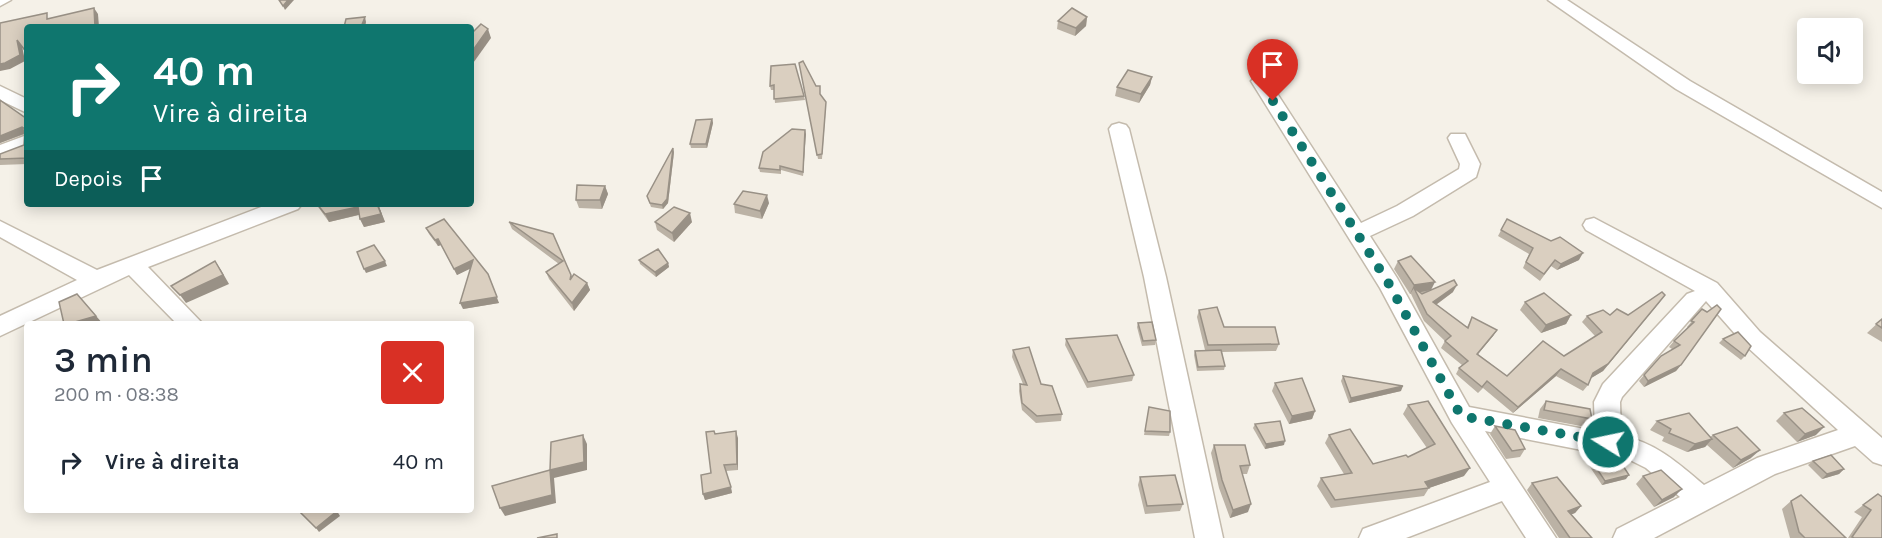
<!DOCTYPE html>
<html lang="pt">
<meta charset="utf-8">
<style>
:root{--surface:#fff;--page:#f6f6f7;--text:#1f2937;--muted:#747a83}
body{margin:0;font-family:Karla,sans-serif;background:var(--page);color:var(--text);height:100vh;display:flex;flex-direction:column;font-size:22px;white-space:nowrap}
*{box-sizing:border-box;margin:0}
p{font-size:20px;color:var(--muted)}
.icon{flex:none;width:33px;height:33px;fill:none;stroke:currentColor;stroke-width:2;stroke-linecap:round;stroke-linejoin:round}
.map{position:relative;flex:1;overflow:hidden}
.sheet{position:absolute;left:24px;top:321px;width:450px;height:192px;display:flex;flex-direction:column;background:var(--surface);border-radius:6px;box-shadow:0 3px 15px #0003}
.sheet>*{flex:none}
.banner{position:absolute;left:24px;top:24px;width:450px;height:183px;border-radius:6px;box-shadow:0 3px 15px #0003;background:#0f766e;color:#fff;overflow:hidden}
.buttons{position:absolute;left:1797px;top:18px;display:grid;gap:12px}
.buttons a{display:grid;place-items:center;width:66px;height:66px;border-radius:6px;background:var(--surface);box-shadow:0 3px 15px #0003;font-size:30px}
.pin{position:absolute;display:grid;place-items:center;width:51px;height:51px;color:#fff;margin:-62px -26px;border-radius:50% 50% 50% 0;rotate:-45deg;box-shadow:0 0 6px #0007}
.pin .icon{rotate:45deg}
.me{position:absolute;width:66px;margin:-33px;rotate:280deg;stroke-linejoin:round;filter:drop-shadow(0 0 4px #0008)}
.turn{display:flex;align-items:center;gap:21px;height:126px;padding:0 30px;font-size:27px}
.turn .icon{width:78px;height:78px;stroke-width:2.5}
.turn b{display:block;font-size:42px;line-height:51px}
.then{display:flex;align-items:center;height:57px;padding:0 30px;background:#0003;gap:12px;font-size:22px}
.round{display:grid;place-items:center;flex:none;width:63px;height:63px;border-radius:6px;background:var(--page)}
.overview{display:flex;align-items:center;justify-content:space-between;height:102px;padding:0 30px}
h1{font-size:36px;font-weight:600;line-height:45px}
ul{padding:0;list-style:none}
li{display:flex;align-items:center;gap:18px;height:78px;padding:0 30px}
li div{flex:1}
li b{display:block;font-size:22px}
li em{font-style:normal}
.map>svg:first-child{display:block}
</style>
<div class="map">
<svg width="1882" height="538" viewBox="0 0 1882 538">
<rect width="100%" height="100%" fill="#f5f1e8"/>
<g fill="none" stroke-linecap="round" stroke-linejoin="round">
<g stroke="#c4bbad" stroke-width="3">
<g id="minor">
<polygon points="0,0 11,0 0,6"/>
<polygon points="1548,0 1567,0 1690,81 1882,192 1882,208 1676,89"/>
<path d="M1260,75L1269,81L1361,223L1397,206L1459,169L1460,164L1448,138L1451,134H1465L1480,164L1476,177L1413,216L1370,236L1397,278L1469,407L1595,431L1594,402L1603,384L1687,294L1695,291L1586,230L1583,225L1586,220L1594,218L1717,283L1760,332L1882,438V465L1873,462L1855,446L1775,474L1654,538H1613L1617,529L1680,497L1646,468L1628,459L1485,431L1556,538H1526L1502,501L1406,538H1359L1363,529L1490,482L1452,423L1380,288L1251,81ZM1706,301L1744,344L1838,430L1757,458L1704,485C1678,463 1655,442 1621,436L1620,402L1622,397Z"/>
<polygon points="0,86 27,99 27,113 0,100"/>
<polygon points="1119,123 1126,125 1129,129 1166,277 1223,538 1195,538 1144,277 1109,129 1112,125"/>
<polygon points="27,135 27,149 0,159 0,145"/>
<polygon points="269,204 302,204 298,209 148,267 203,324 177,324 129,275 0,336 0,316 77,280 0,237 0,221 97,270"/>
</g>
</g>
<use href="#minor" fill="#fff" fill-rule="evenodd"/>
</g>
<g fill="#bbb2a5">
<polygon points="1087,17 1086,26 1075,36 1057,29 1058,21"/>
<polygon points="771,66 804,96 805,100 775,103 774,90 771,90 770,86"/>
<polygon points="800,67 820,94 826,106 822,159 818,159"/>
<polygon points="1152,77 1150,85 1139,103 1115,96 1117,87"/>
<polygon points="0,100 27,119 27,164 0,165 0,154 24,145 25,134 0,143"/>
<polygon points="712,119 713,123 707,148 691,148 690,144"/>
<polygon points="805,130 803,176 781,170 781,174 760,172 759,168"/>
<polygon points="674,152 668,203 663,209 651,207 647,196"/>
<polygon points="605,186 608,194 602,209 579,208 576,200"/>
<polygon points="769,203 762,219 735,213 734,204"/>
<polygon points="316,204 378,204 385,222 364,227 360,219 359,215 329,222"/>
<polygon points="444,219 499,303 463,309 470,268 457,275 441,245 438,246 429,234 426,228"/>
<polygon points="1507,219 1579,260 1557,270 1551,266 1540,281 1523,268 1529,254 1498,236"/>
<polygon points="509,222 553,234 572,277 587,283 590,290 574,311 549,279 546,272 559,264 512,229"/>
<polygon points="655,222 692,222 674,242 657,230"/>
<polygon points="639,260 668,263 669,267 656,277 640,264"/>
<polygon points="1398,261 1431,290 1453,292 1436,305 1467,327 1472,317 1497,330 1493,336 1478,354 1507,376 1564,356 1595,336 1582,322 1587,316 1628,315 1660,302 1603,371 1591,378 1588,385 1583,391 1556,376 1513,413 1483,388 1478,393 1456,374 1459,368 1462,365 1441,348 1445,341 1424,321 1411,294 1410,294 1394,269"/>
<polygon points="1525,302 1571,315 1566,324 1541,333 1520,310"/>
<polygon points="1702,309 1681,365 1676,371 1644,387 1639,381 1644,375 1672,349 1669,347 1674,341 1688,328 1687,327"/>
<polygon points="1199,310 1224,327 1279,344 1276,351 1222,352 1225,366 1224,370 1197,371 1194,355 1195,351 1205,350 1197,317"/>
<polygon points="1882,319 1882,342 1867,333"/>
<polygon points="1138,323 1156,340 1155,345 1142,346 1137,327"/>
<polygon points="1066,339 1134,375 1132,381 1087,388 1065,345"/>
<polygon points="1723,339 1745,356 1741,360 1719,343"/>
<polygon points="1013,350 1041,384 1062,414 1061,421 1036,423 1022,410 1019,391 1020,384 1023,384 1012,357"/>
<polygon points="1343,376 1401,391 1349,403 1341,381"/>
<polygon points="1275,383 1315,411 1312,419 1289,424 1272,391"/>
<polygon points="1546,401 1592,419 1586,427 1538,418 1540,409"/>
<polygon points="1408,405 1464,476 1429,488 1424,496 1331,508 1317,486 1321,478 1344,474 1325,443 1329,435 1373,464 1408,457 1427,448 1403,414"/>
<polygon points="1149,407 1170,432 1169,436 1144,435"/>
<polygon points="1784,413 1816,435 1797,442 1776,421"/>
<polygon points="1657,421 1710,437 1713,435 1751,458 1733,468 1707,445 1705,447 1687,452 1662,441 1664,437 1650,430"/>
<polygon points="1255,424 1284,445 1265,449 1253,428"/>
<polygon points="1495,426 1525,449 1520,457 1506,459 1490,434"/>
<polygon points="715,434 738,438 738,470 726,471 732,493 705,500 703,494 711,473"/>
<polygon points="1214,445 1250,465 1247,474 1242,474 1248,512 1230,518 1219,488 1211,453"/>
<polygon points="1591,460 1626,479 1602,485 1588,464"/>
<polygon points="1813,461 1844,469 1839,474 1822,479 1808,465"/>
<polygon points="1643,476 1674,497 1654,507 1636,484"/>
<polygon points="1140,477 1183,504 1180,511 1145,514 1138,485"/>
<polygon points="1532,483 1581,506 1575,513 1571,514 1592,538 1559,538 1527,490"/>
<polygon points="1878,494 1882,538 1848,538 1862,517 1854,512"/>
<polygon points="1791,501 1847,538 1790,538 1782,509"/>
</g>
<g fill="#999186">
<polygon points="288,0 294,0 285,10 283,6"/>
<polygon points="94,8 98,14 99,27 95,27"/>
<polygon points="365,17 366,22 365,27 361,27"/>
<polygon points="1087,17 1086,26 1075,36 1076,28"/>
<polygon points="488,29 491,38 471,66 471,53"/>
<polygon points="17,40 22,46 25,61 10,69 0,71 0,64"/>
<polygon points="1152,77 1150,85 1139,103 1141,94"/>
<polygon points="712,119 713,123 707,148 706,144"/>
<polygon points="22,127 26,133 0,143 0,136"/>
<polygon points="805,130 806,134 803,176 803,172"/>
<polygon points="673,148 674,152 668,203 663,209 662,205"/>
<polygon points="605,186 608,194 602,209 600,200"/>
<polygon points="767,195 769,203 762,219 760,211"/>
<polygon points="377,204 378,204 385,222 364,227 360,219"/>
<polygon points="358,207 362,214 329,222 325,214"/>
<polygon points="690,213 692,222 674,242 672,233"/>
<polygon points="438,239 441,245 438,246 435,240"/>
<polygon points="1583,253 1579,260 1557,270 1561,264"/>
<polygon points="473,260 476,266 457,275 454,269"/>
<polygon points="215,261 221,270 229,284 186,303 180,295"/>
<polygon points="385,261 387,266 366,273 364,269"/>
<polygon points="668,263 669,267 656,277 655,272"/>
<polygon points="488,274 499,303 463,309 460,303"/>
<polygon points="1435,282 1431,290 1416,293 1414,288 1410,294 1414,285"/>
<polygon points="587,283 590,290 574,311 572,303"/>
<polygon points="1457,285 1453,292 1430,309 1433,302"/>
<polygon points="77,294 103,324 68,324"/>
<polygon points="1665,295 1603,371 1588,380 1593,373"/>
<polygon points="1571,315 1566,324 1541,333 1546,325"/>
<polygon points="1497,330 1493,336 1473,360 1477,354"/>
<polygon points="1681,365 1676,371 1644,387 1648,381"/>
<polygon points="1561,369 1556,376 1513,413 1518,407"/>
<polygon points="1403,386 1401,391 1349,403 1351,398"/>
<polygon points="1315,411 1312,419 1289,424 1292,416"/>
<polygon points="1824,427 1816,435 1797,442 1805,434"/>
<polygon points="736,431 738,438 738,470 737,464"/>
<polygon points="583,435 587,444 587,470 554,478 556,503 505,516 500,508 550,470"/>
<polygon points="1712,439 1705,447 1687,452 1695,444"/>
<polygon points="1285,441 1284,445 1265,449 1266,444"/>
<polygon points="1760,450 1751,458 1733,468 1741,460"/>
<polygon points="1470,468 1464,476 1429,488 1425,482"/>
<polygon points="1844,469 1839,474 1822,479 1827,474"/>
<polygon points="1629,475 1626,479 1602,485 1605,481"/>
<polygon points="731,487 732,493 705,500 703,494"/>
<polygon points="1682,489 1674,497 1654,507 1662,500"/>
<polygon points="1251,504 1248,512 1230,518 1233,510"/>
<polygon points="1581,506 1575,513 1563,518 1568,511"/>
<polygon points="337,511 340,516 319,532 316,528"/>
</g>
<g fill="#dacfc0" stroke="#999186" stroke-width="1.5">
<polygon points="279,0 288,0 283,6"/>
<polygon points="94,8 95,27 27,27 27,53 17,40 20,55 5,63 0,64 0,23 47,13 47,19"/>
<polygon points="1072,8 1087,17 1076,28 1058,21"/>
<polygon points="365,17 361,27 344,27 346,19"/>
<polygon points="481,24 488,29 471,53 471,34"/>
<polygon points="803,61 816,86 820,86 820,94 826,102 822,154 817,155 799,63"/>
<polygon points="795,64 804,96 774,99 774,85 770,86 771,66"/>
<polygon points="1128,70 1152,77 1141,94 1117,87"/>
<polygon points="0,100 27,119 27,158 0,159 0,154 24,145 25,129 22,127 0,136"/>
<polygon points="712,119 706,144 690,144 696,120"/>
<polygon points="792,129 805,130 803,172 780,166 780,170 759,168 763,152"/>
<polygon points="673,148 667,199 662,205 650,203 647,196"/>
<polygon points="577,185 605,186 600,200 576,200"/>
<polygon points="743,191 767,195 760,211 734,204"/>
<polygon points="317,204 377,204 381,214 360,219 358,207 325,214"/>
<polygon points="674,207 690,213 672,233 655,222"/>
<polygon points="444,219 488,274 497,297 460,303 473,260 454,269 438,239 435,240 426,228"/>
<polygon points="1507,219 1551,241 1560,237 1583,253 1561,264 1555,260 1544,274 1526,262 1533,248 1501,230"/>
<polygon points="509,222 553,234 571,275 570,280 574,274 587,283 572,303 546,272 563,261"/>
<polygon points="374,245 385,261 364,269 357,252"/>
<polygon points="658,249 668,263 655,272 639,260"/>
<polygon points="1411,256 1435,282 1414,285 1398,261"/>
<polygon points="215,261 223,275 180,295 171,286"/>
<polygon points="1454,280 1457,285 1433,302 1468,328 1472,317 1497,330 1477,354 1507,376 1543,341 1564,356 1602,332 1587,316 1603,310 1610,315 1617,309 1628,315 1662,292 1665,295 1608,364 1593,373 1588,385 1561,369 1518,407 1487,381 1482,387 1459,368 1468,361 1445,341 1451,336 1427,314 1414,288 1422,294"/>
<polygon points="1544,293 1571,315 1546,325 1525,302"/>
<polygon points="77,294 96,316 68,324 64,324 59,302"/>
<polygon points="1717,305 1721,309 1681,365 1648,381 1644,375 1661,356 1680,345 1674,341 1694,322 1691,321 1702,309 1707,312"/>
<polygon points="1217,307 1224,327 1275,327 1279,344 1208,345 1199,310"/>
<polygon points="1882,319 1882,328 1876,324"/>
<polygon points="1152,322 1156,340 1143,341 1138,323"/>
<polygon points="1738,332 1751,346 1745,356 1723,339"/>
<polygon points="1117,335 1134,375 1088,382 1066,339"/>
<polygon points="1029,347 1041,384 1052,386 1062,414 1037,416 1022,403 1020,384 1027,385 1013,350"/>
<polygon points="1221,350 1225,366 1198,367 1195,351"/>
<polygon points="1343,376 1403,386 1351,398"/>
<polygon points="1302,378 1315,411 1292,416 1275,383"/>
<polygon points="1428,401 1470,468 1425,482 1429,488 1335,500 1321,478 1352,473 1329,435 1350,429 1373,464 1406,455 1408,457 1435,444 1408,405"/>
<polygon points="1546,401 1590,409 1592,419 1544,410"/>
<polygon points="1149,407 1170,411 1170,432 1145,431"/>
<polygon points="1802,408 1824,427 1805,434 1784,413"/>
<polygon points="1689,413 1712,439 1695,444 1669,433 1671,429 1657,421"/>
<polygon points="1280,421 1285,441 1266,444 1255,424"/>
<polygon points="1495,426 1515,430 1525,449 1512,451"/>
<polygon points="1737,427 1760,450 1741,460 1713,435"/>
<polygon points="714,431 715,434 736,431 737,464 724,465 731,487 703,494 701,475 711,473 706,432"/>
<polygon points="583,435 584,462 550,470 551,442"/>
<polygon points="1214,445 1245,445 1250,465 1240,466 1251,504 1233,510 1222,480"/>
<polygon points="1616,455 1629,475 1605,481 1591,460"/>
<polygon points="1831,455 1844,469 1827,474 1813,461"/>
<polygon points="550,470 552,495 500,508 492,486"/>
<polygon points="1661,470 1682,489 1662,500 1643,476"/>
<polygon points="1175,475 1183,504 1147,506 1140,477"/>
<polygon points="1557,477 1581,506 1568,511 1592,538 1570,538 1532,483"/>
<polygon points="1878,494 1882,497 1882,538 1854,538 1852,537 1871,510 1863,505"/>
<polygon points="1801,495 1846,538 1805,538 1799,532 1791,501"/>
<polygon points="305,510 336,510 337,511 316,528 301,513"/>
<polygon points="557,534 557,538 537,538"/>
</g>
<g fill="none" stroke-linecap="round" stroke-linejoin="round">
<polyline stroke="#0f766e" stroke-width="10" stroke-dasharray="0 18" points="1273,101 1389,284 1461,416 1608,442"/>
</g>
</svg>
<div class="buttons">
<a><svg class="icon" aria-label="sound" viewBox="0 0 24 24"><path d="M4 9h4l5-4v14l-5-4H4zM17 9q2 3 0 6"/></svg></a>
</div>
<div class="pin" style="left:1273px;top:101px;background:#d93025"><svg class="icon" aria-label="arrive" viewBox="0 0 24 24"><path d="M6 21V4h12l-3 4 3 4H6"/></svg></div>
<svg class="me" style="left:1608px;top:442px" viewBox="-20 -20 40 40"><circle r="17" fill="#0f766e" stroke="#fff" stroke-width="3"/><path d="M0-11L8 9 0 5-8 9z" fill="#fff"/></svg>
<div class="banner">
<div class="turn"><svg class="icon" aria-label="right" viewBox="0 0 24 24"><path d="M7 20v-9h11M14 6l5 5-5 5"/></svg><div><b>40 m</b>Vire à direita</div></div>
<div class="then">Depois<svg class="icon" aria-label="arrive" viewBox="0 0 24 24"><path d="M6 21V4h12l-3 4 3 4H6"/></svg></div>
</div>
<section class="sheet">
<div class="overview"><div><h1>3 min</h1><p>200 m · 08:38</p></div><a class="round" style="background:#d93025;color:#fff"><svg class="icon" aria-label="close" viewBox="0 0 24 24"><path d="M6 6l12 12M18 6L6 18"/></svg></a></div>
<ul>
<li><svg class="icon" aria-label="right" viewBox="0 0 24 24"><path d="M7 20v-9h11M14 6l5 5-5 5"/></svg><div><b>Vire à direita</b></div><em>40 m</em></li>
</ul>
</section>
</div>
